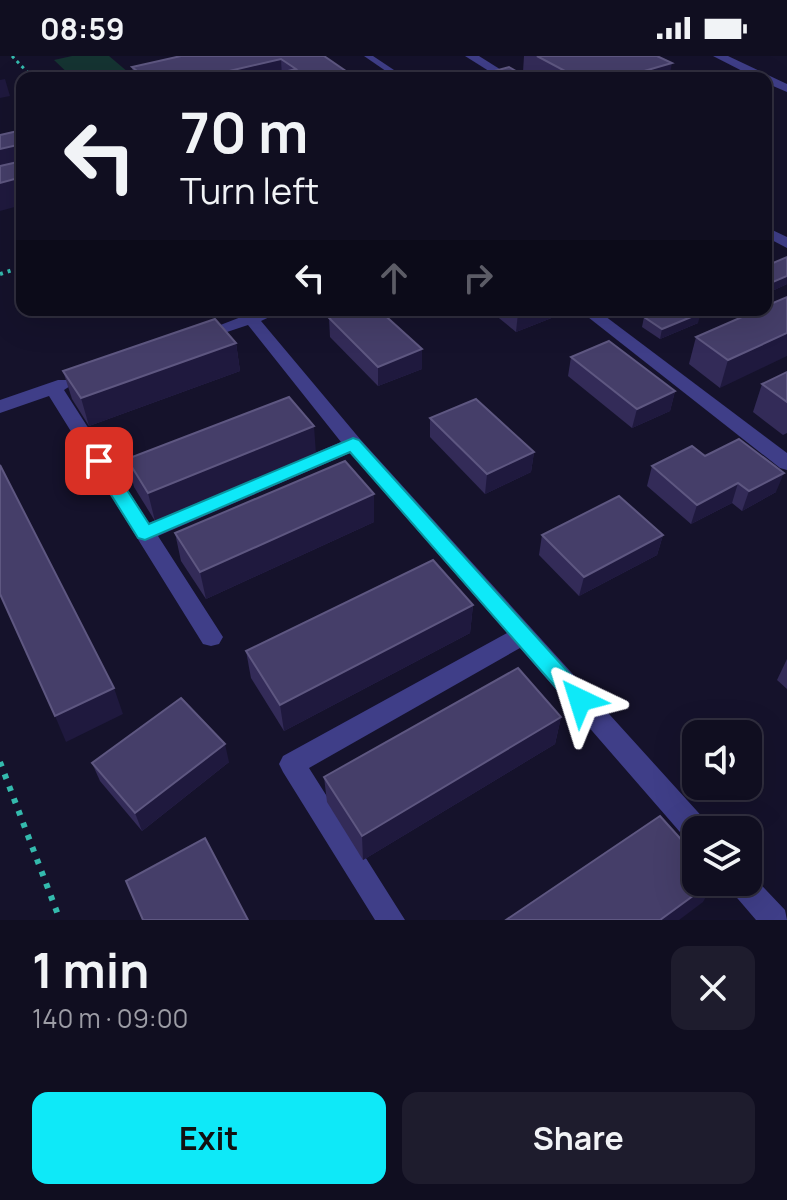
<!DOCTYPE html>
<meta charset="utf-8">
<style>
:root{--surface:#100e20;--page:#1e1c2d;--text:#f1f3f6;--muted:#9c9ca5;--line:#302e3e;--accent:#0ee9f8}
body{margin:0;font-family:Manrope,sans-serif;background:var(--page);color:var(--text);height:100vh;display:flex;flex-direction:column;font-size:30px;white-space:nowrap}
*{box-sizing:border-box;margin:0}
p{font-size:26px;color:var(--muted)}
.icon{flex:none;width:44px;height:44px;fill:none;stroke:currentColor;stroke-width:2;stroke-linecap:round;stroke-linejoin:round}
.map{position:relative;height:864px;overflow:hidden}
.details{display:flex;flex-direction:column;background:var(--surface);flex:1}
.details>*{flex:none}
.top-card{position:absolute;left:16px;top:16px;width:756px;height:244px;border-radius:16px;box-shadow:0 8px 32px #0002,0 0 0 2px var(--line);background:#100e20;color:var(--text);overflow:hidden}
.fabs{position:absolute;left:682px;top:664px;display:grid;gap:16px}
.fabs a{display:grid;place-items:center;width:80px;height:80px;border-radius:16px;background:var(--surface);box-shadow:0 8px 32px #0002,0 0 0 2px var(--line);font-size:40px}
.pin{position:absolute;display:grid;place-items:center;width:68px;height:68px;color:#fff;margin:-34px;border-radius:16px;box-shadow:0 4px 12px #0006}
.me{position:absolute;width:88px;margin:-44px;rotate:319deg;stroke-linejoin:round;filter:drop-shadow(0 0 6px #0008)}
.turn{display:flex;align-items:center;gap:28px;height:168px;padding:0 32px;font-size:36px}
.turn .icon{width:104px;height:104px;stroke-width:2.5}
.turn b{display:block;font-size:56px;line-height:68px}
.lanes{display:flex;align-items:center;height:76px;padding:0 32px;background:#0003;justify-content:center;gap:40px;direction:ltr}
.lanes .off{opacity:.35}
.round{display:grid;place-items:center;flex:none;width:84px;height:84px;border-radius:16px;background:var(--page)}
.summary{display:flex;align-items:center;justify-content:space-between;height:136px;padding:0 32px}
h1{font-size:48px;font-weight:700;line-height:60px}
.primary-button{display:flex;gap:16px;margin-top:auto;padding:16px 32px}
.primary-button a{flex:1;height:92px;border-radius:16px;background:var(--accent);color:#111;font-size:32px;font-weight:700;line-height:92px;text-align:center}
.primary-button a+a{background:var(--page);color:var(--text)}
.status{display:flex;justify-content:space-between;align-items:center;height:56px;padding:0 40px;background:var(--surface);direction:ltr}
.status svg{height:22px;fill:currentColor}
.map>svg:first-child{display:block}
</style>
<div class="status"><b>08:59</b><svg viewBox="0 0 49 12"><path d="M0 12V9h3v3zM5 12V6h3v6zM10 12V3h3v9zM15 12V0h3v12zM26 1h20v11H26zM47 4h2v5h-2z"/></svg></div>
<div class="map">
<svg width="787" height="864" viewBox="0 0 787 864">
<rect width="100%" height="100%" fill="#15122b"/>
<polygon fill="#153432" points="72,0 109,0 135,22 73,22 54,4"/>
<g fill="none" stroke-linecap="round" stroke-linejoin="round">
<polyline stroke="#34baad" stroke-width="3" stroke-dasharray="3 4" stroke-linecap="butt" points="12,0 33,22"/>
<polyline stroke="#34baad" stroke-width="4" stroke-dasharray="3 5" stroke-linecap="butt" points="0,218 22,211"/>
<polyline stroke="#34baad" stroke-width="6" stroke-dasharray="5 8" stroke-linecap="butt" points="0,706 60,864"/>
<polygon fill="#3f3e88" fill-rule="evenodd" points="364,0 373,0 406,22 396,22"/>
<g fill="#3f3e88" fill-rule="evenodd">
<polygon points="465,0 479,0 514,22 500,22"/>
<polygon points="713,0 728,0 787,28 787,36 766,27 766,22 756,22"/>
<polygon points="766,171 787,181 787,192 766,181"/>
<polygon points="236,254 284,254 261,265 360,383 706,765 709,774 696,774 696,787 686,783 520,592 309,712 405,864 375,864 283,716 279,708 283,700 507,577 350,397 158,480 223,581 219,588 211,590 203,588 49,340 0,357 0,344 58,324 70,324 73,328 64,334 149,467 341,386 248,269 200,285 192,280 241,261"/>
<polygon points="579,254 597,254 787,397 787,414 780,412"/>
<polygon points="748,815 785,854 787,864 756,864 732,836 728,826 748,826"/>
</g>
</g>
<g fill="#332b58">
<polygon points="324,0 356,22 133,16 132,11"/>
<polygon points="524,0 657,0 669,22 533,22 523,16"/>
<polygon points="787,201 787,228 770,236 766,233 766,210"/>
<polygon points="489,254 555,254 554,261 516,276"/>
<polygon points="702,254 724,254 710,260"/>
<polygon points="758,254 720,332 689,308 696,281"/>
<polygon points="644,261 698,267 660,283 642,271"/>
<polygon points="329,262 422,313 378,330 330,281"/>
<polygon points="236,287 240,315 89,370 72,343 63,315"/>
<polygon points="571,301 675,335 670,355 632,372 568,320"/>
<polygon points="787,316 787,377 783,379 753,356 762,328"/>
<polygon points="430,362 534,396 531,416 485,438 430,381"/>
<polygon points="316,398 155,465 134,431 127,403"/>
<polygon points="705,400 776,436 742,455 732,447 691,468 647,430 652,410"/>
<polygon points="374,438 374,466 206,543 181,505 175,477"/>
<polygon points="542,479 663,479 657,499 579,540 539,499"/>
<polygon points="473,549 470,577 284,675 251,622 246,595"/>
<polygon points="787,603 787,633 777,624"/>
<polygon points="561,661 555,688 363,804 327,746 324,721"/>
<polygon points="229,706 142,775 100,725 92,707"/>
</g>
<g fill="#1f193e">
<polygon points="281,3 282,22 199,22"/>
<polygon points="672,7 669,22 620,22"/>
<polygon points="5,23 10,40 0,42 0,24"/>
<polygon points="22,88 22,114 0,120 0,93"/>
<polygon points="22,121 22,149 0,155 0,127"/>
<polygon points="787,220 787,228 770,236 773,226"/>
<polygon points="526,254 555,254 554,261 516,276 518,257"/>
<polygon points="712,254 724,254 710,260"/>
<polygon points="701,257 698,267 660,283 662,273"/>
<polygon points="787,277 787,300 720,332 728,304"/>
<polygon points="236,287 240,315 89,370 81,342"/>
<polygon points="422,293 422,313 378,330 378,311"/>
<polygon points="675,335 670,355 632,372 637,353"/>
<polygon points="314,370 316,398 155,465 148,437"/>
<polygon points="534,396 531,416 485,438 487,418"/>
<polygon points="784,417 776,436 742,455 749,435"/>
<polygon points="738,427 732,447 691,468 697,449"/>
<polygon points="374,438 374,466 206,543 200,516"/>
<polygon points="663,479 657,499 579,540 584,521"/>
<polygon points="473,549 470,577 284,675 280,649"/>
<polygon points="114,632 123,658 66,686 55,660"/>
<polygon points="561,661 555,688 363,804 362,780"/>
<polygon points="225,688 229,706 142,775 135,757"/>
<polygon points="712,826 714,826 703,846 679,864 660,864"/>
</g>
<g fill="#453e69" stroke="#5e5781" stroke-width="2">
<polygon points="181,0 324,0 356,22 260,22 296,13 281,3 199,22 106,22 137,15 132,11"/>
<polygon points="537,0 657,0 672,7 620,22 578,22"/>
<polygon points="509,11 528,22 469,22"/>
<polygon points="22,74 22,88 0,93 0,79"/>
<polygon points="22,105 22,121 0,127 0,110"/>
<polygon points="787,201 787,220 773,226 766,222 766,210"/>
<polygon points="787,241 787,277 728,304 696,281 758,254 766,254 766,250"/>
<polygon points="351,254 379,254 422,293 378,311 329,262"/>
<polygon points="661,254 697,254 701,257 662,273 644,261"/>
<polygon points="215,263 236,287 81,342 63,315"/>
<polygon points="609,285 675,335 637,353 571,301"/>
<polygon points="787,316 787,346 762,328"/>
<polygon points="289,341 314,370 148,437 127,403"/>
<polygon points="476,343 534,396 487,418 430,362"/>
<polygon points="739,383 784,417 749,435 738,427 697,449 652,410 692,390 705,400"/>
<polygon points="345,405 374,438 200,516 175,477"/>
<polygon points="0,409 114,632 55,660 0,538"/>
<polygon points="619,440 663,479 584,521 542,479"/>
<polygon points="433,504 473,549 280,649 246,595"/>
<polygon points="518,612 561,661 362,780 324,721"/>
<polygon points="181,642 225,688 135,757 92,707"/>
<polygon points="660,760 696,800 696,826 712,826 660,864 506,864"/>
<polygon points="205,782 248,864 143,864 126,825"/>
</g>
<polygon fill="#0ee9f8" stroke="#0997a1" stroke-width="2" points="353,382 359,384 588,638 591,644 588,651 573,651 350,396 145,484 138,482 90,405 99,399 105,400 149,468"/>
</svg>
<div class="fabs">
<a><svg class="icon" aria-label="sound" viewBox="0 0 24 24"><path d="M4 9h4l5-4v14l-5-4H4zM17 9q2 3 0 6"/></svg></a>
<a><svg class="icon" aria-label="layers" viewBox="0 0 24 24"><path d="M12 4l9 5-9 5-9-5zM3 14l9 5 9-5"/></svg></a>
</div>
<div class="pin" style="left:99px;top:405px;background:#d93025"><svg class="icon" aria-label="arrive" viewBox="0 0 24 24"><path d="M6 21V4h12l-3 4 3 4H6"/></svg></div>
<svg class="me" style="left:580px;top:644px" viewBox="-20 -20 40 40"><path d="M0-17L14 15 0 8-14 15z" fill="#0ee9f8" stroke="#fff" stroke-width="4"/></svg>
<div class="top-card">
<div class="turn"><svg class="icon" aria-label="left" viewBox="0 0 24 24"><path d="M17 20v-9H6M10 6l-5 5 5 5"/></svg><div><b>70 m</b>Turn left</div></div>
<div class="lanes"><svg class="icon" aria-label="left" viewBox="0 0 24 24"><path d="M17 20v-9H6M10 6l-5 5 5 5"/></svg><svg class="icon off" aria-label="ahead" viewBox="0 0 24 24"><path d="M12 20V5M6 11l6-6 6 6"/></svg><svg class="icon off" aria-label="right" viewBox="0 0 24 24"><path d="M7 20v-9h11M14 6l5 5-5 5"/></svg></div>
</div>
</div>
<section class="details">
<div class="summary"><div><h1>1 min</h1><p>140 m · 09:00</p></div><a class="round"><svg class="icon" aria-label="close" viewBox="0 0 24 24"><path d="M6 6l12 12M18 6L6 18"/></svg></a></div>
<div class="primary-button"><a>Exit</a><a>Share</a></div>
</section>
